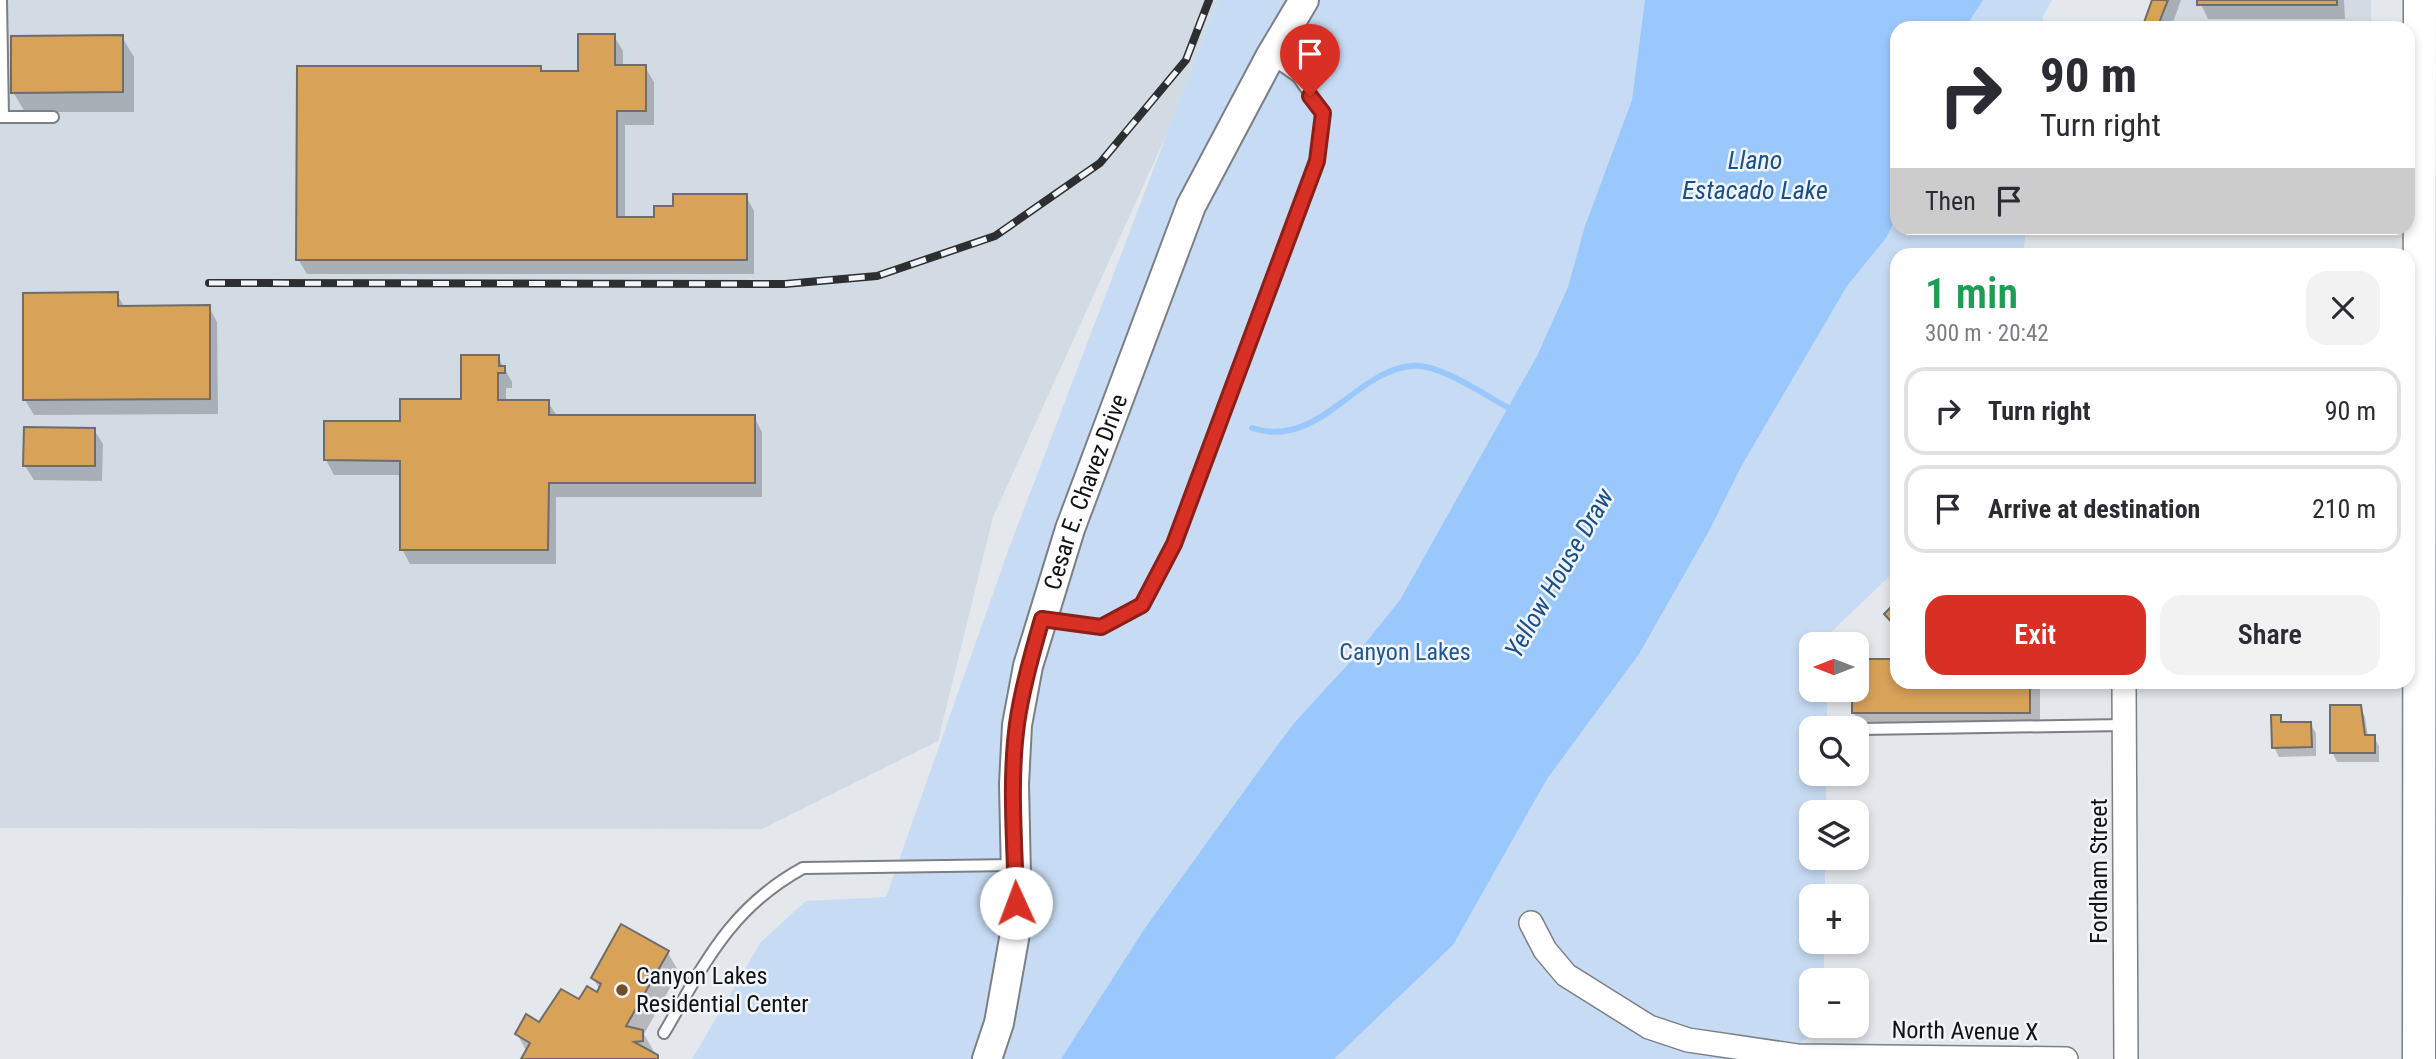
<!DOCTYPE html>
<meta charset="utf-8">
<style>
:root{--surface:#fff;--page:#f2f2f3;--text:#2b2b33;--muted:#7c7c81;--line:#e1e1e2;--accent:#d93025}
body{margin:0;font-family:"Roboto Condensed",sans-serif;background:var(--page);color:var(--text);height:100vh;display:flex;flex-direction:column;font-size:26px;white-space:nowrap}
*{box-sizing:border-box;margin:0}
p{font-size:23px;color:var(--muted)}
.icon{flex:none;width:38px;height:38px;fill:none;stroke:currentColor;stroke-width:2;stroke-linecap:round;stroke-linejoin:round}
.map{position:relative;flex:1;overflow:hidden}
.panel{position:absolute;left:1890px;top:248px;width:525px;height:441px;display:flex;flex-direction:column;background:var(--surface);border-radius:21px;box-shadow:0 4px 10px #0003}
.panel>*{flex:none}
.top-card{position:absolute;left:1890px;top:21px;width:525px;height:214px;border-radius:21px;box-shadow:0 4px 10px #0003;background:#fff;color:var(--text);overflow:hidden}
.needle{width:46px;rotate:270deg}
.fabs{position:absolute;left:1799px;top:632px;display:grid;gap:14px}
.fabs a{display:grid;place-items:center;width:70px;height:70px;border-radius:14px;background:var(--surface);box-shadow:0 4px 10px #0003;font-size:35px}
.pin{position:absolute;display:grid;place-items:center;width:60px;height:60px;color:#fff;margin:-72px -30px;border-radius:50% 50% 50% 0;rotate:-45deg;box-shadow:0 0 7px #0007}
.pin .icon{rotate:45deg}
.me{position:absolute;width:77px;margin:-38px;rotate:358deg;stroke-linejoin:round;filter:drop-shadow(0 0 5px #0008)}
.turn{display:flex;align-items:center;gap:24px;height:147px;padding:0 35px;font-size:32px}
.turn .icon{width:91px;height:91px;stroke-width:2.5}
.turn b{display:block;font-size:49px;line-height:60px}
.then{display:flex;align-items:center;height:66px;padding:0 35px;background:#0003;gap:14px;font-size:26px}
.round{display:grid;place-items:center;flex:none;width:74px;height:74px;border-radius:21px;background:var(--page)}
.summary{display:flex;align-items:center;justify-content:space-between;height:119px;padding:0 35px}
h1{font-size:42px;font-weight:600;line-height:52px;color:#1e9e55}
.button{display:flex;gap:14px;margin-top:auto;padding:14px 35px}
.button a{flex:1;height:80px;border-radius:21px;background:var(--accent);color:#fff;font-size:28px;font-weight:600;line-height:80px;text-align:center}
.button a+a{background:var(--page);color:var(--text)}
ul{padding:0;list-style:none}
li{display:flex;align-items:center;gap:21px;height:88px;margin:0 14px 10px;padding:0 21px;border:4px solid var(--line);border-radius:21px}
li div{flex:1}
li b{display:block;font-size:26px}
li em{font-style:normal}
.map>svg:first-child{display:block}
</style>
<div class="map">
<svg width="2436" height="1059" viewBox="0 0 2436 1059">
<rect width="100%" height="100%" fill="#e4e7eb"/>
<g fill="#d2dbe4">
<polygon points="0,0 1218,0 1170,127 993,517 938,741 762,829 0,828"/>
<polygon points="2152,0 2371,0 2371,28 2142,28"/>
</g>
<polygon fill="#c7dcf4" points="1218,0 2052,0 2043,16 2042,28 1897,28 1897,228 2026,228 2023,255 1897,256 1897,569 1828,635 1828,644 1811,644 1811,690 1827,690 1827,728 1811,728 1811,774 1826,774 1826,812 1811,812 1811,858 1825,858 1825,896 1811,896 1811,942 1824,942 1824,980 1811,980 1811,1026 1823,1028 1775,1059 692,1059 761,942 806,901 886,897 1008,551"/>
<polygon fill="#9bc8fc" points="1645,0 1983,0 1965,28 1897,28 1897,217 1886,238 1847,286 1742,465 1709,531 1639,654 1547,779 1453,945 1334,1059 1061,1059 1145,928 1263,765 1295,722 1351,661 1400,600 1537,356 1568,287 1585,226 1632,100"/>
<g fill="#0003">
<polygon points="2154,0 2181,0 2171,28 2144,28"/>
<polygon points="2199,0 2344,0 2345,19 2208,19"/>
<polygon points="614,36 623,51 623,67 645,67 654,82 654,125 625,125 625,219 656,219 675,208 746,196 754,211 754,274 307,274 298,259 540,68 543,73 579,73"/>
<polygon points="122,37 134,57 134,112 25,112 13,92"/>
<polygon points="117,294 125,308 209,307 217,322 218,414 34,415 25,400"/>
<polygon points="498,357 512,382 512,388 506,388 506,402 548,402 557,416 754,417 762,432 762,497 556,497 556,564 410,564 402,549 402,475 334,475 326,460 402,423 463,401"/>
<polygon points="94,430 103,444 102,481 34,480 25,466"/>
<polygon points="1897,603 1897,634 1886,614"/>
<polygon points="1857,660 1897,660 1897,682 2040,682 2040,732 1865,732 1854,713"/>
<polygon points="2360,707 2365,717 2368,737 2374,737 2379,746 2379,762 2337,762 2332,752"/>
<polygon points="2280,716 2284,724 2310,724 2316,733 2316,756 2279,757 2274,747"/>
<polygon points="668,953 679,972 644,1034 658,1059 523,1059 527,1052 517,1034 597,994 600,990 593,978"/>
</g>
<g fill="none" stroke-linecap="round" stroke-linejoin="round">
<path stroke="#9bc8fc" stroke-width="6" d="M1252,428C1318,450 1355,371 1411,366C1440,363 1484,395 1509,408"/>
</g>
<g fill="#d8a259" stroke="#6f6c69" stroke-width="2">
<polygon points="2152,0 2168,0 2157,28 2142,28"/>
<rect x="2197" y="0" width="140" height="5"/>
<rect x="2187" y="22" width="150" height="6"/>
<polygon points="578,34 615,34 615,65 646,65 646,111 617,111 617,217 654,217 654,206 673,206 673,194 747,194 747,260 296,260 297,66 541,66 541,71 578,71"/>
<polygon points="123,35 123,92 11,93 11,36"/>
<polygon points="118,292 118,306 210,305 210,399 23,400 23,293"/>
<polygon points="461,355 499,355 499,366 505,366 505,373 498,373 498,400 549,400 549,415 755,415 755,483 549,483 548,550 400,550 400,461 324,460 324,421 400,421 400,399 461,399"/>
<polygon points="24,427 95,428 95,466 23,466"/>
<polygon points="1897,601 1897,628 1884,614"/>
<polygon points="1857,659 1897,659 1897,682 2030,682 2030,713 1852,713 1852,690 1857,690"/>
<polygon points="2330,705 2361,705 2365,735 2375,735 2375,753 2330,753"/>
<polygon points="2271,715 2281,715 2281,722 2311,722 2312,747 2272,748"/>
<polygon points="621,924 669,951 626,1026 643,1030 643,1041 634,1042 658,1055 658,1059 521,1059 530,1043 515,1034 526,1014 539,1022 561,989 579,999 587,986 597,992 601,984 591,978"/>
</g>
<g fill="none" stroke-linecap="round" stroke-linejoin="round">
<g stroke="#7c7f83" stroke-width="14">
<g id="service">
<polyline points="0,117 3,117 1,0"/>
<polyline points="3,117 53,117"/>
<polyline points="1045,619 1101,627 1141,605 1174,544 1317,161 1323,113 1298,77 1271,58"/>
<polyline points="1861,729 2124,725"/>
<path d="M664,1033C705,963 730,908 803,868L1015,865"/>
</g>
</g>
<g stroke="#7c7f83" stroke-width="26">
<g id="minor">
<polyline points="2124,682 2126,1059"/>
<polyline points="1531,923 1545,950 1566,975 1649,1027 1688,1040 1797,1056 2066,1059"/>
</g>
</g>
<g stroke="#7c7f83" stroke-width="32">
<g id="tertiary">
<path id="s1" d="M987,1059L999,1023L1017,922L1014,784L1017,725L1028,666L1070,529L1191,206L1270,57L1304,0"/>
</g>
</g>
<g stroke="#7c7f83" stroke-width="35">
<polyline id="secondary" points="2419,1059 2420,0"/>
</g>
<use href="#service" stroke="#fff" stroke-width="10"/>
<use href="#minor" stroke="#fff" stroke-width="23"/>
<use href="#tertiary" stroke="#fff" stroke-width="28"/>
<use href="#secondary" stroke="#fff" stroke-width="32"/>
<g stroke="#2d2e30" stroke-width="8">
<polyline id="rail" points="209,283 785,284 877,276 995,236 1100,163 1186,60 1209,0"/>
</g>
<use href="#rail" stroke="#f1f4f8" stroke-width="5" stroke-dasharray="16" stroke-linecap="butt"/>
</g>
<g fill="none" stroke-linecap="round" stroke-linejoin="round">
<g stroke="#8d1f18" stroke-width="18">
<path id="route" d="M1016,903C1015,844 1009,783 1017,724C1022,688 1032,653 1042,619L1101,627L1142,605L1174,544L1317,161L1323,113L1310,96"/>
</g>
<use href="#route" stroke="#d93025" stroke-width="12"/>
</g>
<circle fill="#6f5025" stroke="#f1f4f8" stroke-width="2.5" cx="622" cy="990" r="7"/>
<g text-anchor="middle" stroke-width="5" stroke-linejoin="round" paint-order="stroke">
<g font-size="24" fill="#111213" stroke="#f1f4f8">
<text dy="8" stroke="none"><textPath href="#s1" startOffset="581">Cesar E. Chavez Drive</textPath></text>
<text transform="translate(2099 871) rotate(-90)" y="8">Fordham Street</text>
<text transform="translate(1965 1031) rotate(1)" y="8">North Avenue X</text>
</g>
<g font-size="24" fill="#205893" stroke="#f1f4f8">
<text x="1405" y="660">Canyon Lakes</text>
</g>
<g font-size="24" fill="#111213" stroke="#f1f4f8" text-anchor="start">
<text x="636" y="984">Canyon Lakes<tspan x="636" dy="28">Residential Center</tspan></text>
</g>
<g font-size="26" font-style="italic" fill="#17518b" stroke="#f1f4f8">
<text x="1755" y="169">Llano<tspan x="1755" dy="30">Estacado Lake</tspan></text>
<text transform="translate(1559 573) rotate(-60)" y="9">Yellow House Draw</text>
</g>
</g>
</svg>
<div class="fabs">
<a><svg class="needle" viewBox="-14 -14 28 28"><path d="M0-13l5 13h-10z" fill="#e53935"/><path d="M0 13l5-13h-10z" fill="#7c7c81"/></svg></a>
<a><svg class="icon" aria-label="search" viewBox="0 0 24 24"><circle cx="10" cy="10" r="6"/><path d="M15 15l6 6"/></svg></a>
<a><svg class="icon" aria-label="layers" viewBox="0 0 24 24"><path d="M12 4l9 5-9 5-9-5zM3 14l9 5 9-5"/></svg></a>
<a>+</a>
<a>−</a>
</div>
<div class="pin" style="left:1310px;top:96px;background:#d93025"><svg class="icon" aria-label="arrive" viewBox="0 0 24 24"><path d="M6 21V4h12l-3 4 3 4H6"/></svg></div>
<svg class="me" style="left:1016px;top:903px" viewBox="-20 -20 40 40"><circle r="19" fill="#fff"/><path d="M0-13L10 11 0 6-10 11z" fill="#d93025"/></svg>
<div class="top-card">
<div class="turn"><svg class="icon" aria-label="right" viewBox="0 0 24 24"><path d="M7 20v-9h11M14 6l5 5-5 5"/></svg><div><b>90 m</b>Turn right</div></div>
<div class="then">Then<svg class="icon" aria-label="arrive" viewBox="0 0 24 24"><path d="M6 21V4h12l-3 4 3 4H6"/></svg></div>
</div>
<section class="panel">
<div class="summary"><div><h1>1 min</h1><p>300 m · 20:42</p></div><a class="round"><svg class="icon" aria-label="close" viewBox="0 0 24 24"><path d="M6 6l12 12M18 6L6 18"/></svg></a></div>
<ul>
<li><svg class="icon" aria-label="right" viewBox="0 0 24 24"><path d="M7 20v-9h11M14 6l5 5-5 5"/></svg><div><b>Turn right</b></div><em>90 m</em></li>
<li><svg class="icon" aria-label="arrive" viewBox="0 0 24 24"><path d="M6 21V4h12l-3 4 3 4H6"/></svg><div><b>Arrive at destination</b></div><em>210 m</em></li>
</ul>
<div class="button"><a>Exit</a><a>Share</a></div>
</section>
</div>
